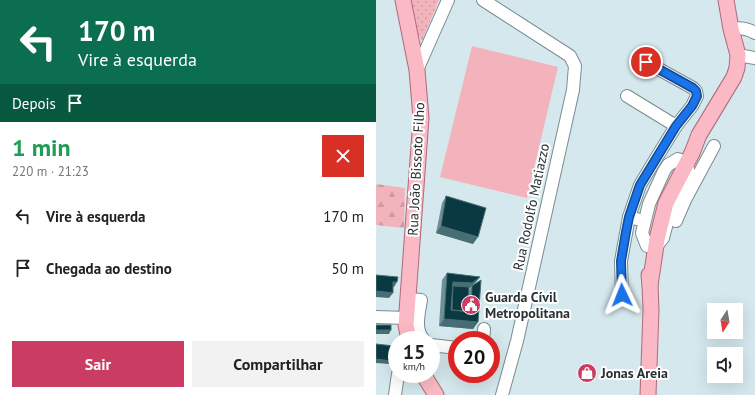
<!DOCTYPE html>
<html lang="pt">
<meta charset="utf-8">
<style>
:root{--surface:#fff;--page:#f2f2f2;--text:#222;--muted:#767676;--accent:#cb3c62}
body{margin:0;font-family:"PT Sans",sans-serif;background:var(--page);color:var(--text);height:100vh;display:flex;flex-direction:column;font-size:15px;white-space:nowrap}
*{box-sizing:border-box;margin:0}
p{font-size:13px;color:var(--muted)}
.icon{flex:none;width:22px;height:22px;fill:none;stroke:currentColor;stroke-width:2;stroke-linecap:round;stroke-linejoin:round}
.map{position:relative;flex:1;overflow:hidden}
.drawer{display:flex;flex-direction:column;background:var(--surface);width:376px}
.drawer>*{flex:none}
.top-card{background:#0b6e4f;color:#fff;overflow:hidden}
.needle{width:26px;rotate:191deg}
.tools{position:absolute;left:331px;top:303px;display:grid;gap:8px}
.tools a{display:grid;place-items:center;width:36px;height:36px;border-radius:0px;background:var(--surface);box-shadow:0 4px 16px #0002;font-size:20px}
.speed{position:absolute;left:12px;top:331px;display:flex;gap:8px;font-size:20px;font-weight:700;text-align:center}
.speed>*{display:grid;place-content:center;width:52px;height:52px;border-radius:50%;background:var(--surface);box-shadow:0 4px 16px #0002;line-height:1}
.speed small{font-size:10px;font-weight:400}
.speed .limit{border:6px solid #d22;background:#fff;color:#111}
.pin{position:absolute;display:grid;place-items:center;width:34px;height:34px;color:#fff;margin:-17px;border:2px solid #fff;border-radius:50%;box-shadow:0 1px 4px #0007}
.me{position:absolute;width:44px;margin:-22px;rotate:358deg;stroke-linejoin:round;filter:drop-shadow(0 0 3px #0008)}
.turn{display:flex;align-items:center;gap:14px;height:84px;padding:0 12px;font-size:18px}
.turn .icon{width:52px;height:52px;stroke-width:2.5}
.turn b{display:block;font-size:28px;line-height:34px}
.then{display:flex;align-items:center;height:38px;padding:0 12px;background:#0003;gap:8px;font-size:15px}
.round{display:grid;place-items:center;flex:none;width:42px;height:42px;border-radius:0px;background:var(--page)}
.overview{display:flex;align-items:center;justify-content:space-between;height:68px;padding:0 12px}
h1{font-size:24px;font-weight:600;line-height:30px;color:#1e9e55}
.action{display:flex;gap:8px;margin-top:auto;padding:8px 12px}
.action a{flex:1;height:46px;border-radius:0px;background:var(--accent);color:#fff;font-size:16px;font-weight:600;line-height:46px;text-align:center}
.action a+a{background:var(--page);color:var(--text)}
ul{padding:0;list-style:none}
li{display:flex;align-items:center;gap:12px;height:52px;padding:0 12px}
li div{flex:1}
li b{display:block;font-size:15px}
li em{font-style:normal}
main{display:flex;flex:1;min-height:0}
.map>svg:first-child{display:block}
</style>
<main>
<section class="drawer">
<div class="top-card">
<div class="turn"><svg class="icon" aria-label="left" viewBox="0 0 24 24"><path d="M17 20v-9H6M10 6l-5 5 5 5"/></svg><div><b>170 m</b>Vire à esquerda</div></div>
<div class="then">Depois<svg class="icon" aria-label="arrive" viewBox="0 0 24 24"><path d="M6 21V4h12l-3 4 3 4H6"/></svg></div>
</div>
<div class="overview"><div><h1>1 min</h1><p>220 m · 21:23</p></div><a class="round" style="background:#d93025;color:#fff"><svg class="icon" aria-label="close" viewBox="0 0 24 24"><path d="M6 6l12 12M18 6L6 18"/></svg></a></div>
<ul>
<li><svg class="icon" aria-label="left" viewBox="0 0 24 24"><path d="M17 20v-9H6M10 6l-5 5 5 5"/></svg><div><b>Vire à esquerda</b></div><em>170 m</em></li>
<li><svg class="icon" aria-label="arrive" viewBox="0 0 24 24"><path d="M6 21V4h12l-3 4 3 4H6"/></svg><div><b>Chegada ao destino</b></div><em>50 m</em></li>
</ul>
<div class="action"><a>Sair</a><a>Compartilhar</a></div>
</section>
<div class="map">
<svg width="379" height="395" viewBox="0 0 379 395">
<defs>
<pattern id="forest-firs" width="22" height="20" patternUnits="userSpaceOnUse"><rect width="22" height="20" fill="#f3b3bc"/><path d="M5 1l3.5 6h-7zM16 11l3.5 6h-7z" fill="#d09aa2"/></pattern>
<pattern id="park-dots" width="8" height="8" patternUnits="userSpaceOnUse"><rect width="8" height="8" fill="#f3b3bc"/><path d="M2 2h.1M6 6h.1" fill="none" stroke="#d09aa2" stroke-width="1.8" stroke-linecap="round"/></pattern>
</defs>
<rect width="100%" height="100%" fill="#d4e8ed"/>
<polygon fill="url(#forest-firs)" points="0,184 29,188 28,228 0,225"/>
<polygon fill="url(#park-dots)" points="34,0 63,0 46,41 38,28"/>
<polygon fill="#f3b3bc" points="96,46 182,67 151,198 64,177"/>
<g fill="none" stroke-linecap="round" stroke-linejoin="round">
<g stroke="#7a8d91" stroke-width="14">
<g id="minor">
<polyline points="107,0 194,56 199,66 197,90 141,341 126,395"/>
<path d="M355,29C364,27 371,28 379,33"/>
<polyline points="362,55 379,58"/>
<polyline points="41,70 72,0"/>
<polyline points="251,96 300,126"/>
<polygon points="302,159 310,162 313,173 300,197 292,219 287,238 279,248 271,246 266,233 273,204 288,171 292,165"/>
<polyline points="253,217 264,185 276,165 300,126 316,106 321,96 320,91 317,88 270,62"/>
<polyline points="300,221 309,200 338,146"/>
<polyline points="246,295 245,261 253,217 261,219"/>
<path d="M32,299L45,300C43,313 38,330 48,340"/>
<polyline points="0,317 31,318"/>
<polyline points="107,340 108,329"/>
<polyline points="55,345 81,348"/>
<polyline points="19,395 22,374"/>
</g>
</g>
<g stroke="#ae6b78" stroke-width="17">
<g id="major">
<polyline points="27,0 41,70 45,118 30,325 33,340"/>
<polyline points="274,285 281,239 290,203 316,153 323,135 358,77 361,68 362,55 355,29 350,0"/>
<polyline points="47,374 60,395"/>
<polyline points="272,395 275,310 274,285 273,275"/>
</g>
</g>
<use href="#minor" stroke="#fff" stroke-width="12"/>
<use href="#major" stroke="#fab9c4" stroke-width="15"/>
</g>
<g fill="#709098">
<polygon points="70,196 97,244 60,233 66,203"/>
<polygon points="71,273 104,277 99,283 93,289 92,292 96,286 102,322 97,329 63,326 66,280"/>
</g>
<g fill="#476e75">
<polygon points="65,226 102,237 97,244 60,233"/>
<polygon points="104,277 99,283 91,290 77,286 75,289 77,282"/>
<polygon points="17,282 21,282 18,287 14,287"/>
<polygon points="0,291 17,293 13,298 0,297"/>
<polygon points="68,319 102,322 97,329 63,326"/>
<polygon points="0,330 15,330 13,334 0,334"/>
<polygon points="0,359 16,361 14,364 0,363"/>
</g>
<g fill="#0b3942" stroke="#476e75">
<polygon points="70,196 110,208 102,237 65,226"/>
<polygon points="71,273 104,277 96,283 77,282 75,310 95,312 96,286 105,280 102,322 68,319"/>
<polygon points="0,275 22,277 21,282 17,282 17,293 0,291"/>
<polygon points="77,286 93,287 92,311 76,310"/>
<rect x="0" y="325" width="15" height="5"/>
<polygon points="0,344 18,346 16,361 0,359"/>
</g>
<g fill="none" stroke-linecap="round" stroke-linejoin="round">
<g stroke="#114b97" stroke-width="10">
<polyline id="route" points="246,295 245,261 250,232 253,217 264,185 300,126 316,106 321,96 320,91 317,88 270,62"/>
</g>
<use href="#route" stroke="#1a73e8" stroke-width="7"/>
</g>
<defs>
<g id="civic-disc" transform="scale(1)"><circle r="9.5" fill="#cb3c62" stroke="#fff"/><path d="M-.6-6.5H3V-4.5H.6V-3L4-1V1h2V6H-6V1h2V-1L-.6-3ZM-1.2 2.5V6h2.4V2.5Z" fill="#fff"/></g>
<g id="shop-disc" transform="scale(1)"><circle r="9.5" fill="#cb3c62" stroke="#fff"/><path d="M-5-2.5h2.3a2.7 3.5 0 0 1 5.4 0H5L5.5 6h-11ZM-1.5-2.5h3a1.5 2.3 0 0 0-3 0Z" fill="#fff"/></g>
</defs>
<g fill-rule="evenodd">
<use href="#civic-disc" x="95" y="305"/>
<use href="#shop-disc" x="211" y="373"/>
</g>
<g text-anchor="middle" stroke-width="4" stroke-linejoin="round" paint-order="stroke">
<g font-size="14" fill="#293133" stroke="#fff">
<text transform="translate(40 169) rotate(-87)" y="5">Rua João Bissoto Filho</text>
<text transform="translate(155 207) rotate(-78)" y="5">Rua Rodolfo Matiazzo</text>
</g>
<g font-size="14" font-weight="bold" fill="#293133" stroke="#fff" text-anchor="start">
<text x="109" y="302">Guarda Cívil<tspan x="109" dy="16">Metropolitana</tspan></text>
<text x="225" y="378">Jonas Areia</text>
</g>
</g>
</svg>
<div class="tools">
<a><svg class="needle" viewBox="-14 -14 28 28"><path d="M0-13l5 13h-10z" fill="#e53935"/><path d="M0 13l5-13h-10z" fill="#767676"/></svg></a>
<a><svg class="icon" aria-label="sound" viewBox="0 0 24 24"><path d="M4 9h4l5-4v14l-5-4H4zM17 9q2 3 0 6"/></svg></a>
</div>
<div class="speed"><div>15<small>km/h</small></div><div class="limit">20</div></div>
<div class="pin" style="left:270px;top:62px;background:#d93025"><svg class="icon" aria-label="arrive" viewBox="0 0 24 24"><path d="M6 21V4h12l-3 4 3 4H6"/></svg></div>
<svg class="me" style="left:246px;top:295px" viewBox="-20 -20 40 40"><path d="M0-17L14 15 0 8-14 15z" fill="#1a73e8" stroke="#fff" stroke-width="4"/></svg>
</div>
</main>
